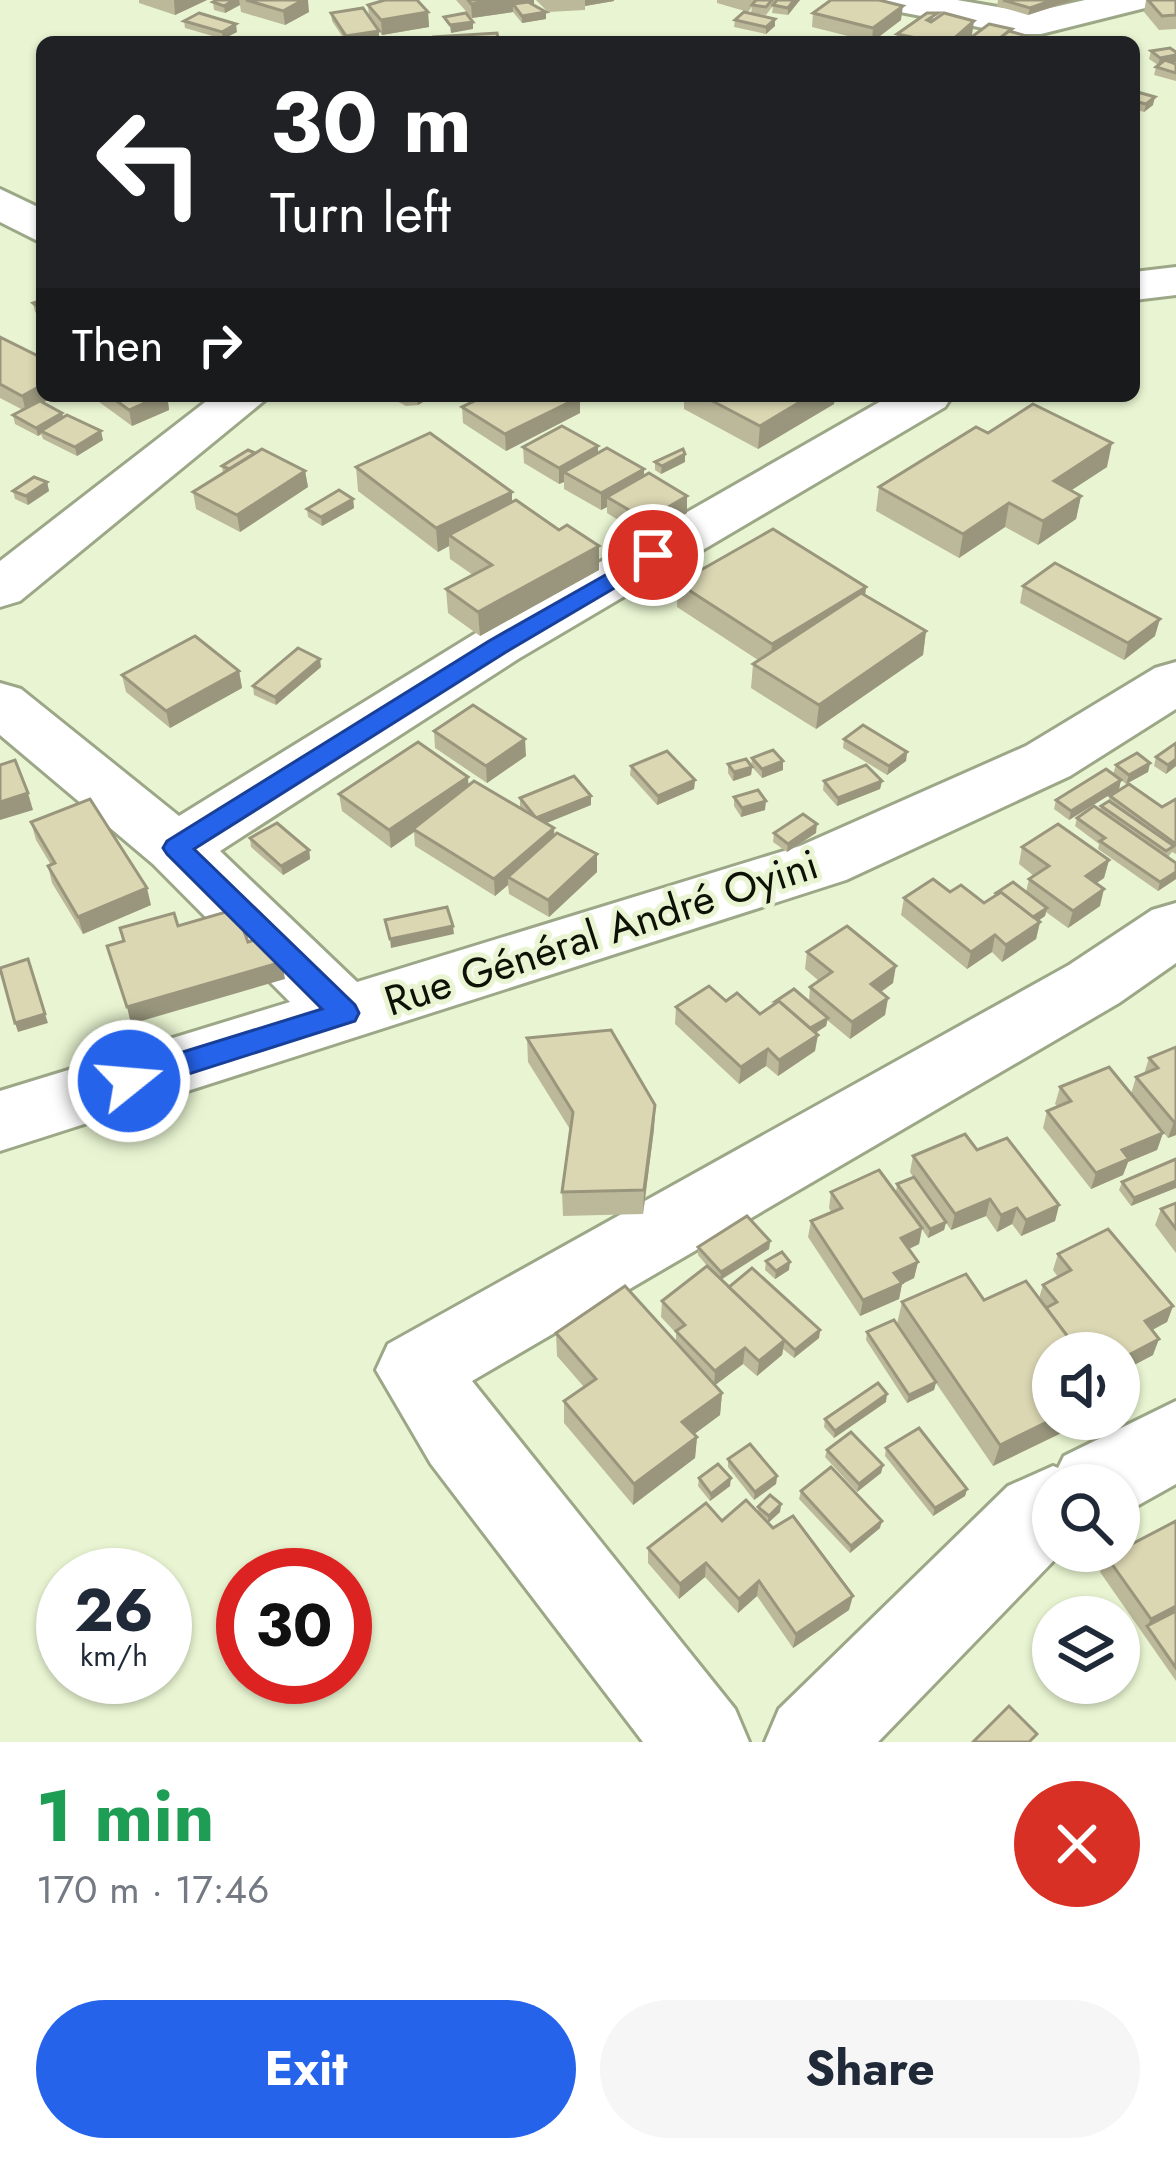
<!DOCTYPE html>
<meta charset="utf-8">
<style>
:root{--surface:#fff;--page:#f6f6f7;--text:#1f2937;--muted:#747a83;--accent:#2563eb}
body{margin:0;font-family:Jost,sans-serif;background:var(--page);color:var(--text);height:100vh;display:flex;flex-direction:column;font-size:45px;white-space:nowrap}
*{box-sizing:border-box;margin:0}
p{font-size:39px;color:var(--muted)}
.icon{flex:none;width:66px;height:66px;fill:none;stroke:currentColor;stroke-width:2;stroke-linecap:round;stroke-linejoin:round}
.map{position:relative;height:1742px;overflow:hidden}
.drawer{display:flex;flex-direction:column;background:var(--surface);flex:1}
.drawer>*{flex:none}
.guide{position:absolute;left:36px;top:36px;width:1104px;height:366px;border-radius:18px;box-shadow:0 3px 9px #0004;background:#202124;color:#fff;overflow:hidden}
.controls{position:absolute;left:1032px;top:1332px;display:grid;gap:24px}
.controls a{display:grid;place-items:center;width:108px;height:108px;border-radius:50%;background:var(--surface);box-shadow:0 3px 9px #0004;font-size:60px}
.speed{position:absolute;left:36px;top:1548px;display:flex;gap:24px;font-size:60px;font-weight:700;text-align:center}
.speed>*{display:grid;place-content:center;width:156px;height:156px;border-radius:50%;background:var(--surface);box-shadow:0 3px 9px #0004;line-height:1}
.speed small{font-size:30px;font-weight:400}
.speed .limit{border:18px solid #d22;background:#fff;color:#111}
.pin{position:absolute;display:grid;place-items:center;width:102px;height:102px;color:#fff;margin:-51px;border:6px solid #fff;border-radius:50%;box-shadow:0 3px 12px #0007}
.me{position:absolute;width:132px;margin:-66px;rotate:73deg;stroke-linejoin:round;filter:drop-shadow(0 0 9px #0008)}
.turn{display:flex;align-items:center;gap:42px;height:252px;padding:0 36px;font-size:54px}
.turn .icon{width:156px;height:156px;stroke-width:2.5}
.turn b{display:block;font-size:84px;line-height:102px}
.then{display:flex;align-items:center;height:114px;padding:0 36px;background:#0003;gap:24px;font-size:45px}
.round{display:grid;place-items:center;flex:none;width:126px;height:126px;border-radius:63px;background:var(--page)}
.summary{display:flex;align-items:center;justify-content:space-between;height:204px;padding:0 36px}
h1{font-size:72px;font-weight:700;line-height:90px;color:#1e9e55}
.primary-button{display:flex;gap:24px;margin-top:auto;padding:24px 36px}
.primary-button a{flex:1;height:138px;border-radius:72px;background:var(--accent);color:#fff;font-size:48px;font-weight:700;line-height:138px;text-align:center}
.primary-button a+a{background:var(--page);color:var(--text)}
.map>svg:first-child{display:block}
</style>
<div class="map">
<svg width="1176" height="1742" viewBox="0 0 1176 1742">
<rect width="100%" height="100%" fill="#e9f5d2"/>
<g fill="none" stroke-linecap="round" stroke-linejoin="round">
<g stroke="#9ca787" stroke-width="6">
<g id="minor">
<polygon points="876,0 957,0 1015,10 1041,10 1085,0 1151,0 1145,8 1041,34 1015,34 895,11 882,8"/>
<polygon points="0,189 42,209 42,243 0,222"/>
<polygon points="1176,267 1176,295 1134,300 1134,272"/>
<polygon points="213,396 270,396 20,601 0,607 0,561"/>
<polygon points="890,396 952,396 945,407 518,659 220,851 357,982 800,846 1026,746 1155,668 1176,662 1176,709 1070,776 846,880 0,1151 0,1091 290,1002 153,864 0,735 0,683 21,689 179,816 476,633"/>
<polygon points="1176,903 1176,963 1119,1003 472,1381 735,1709 749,1742 643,1742 431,1464 376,1370 388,1344 1069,965 1152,910"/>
<polygon points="1176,1401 1176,1484 1119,1516 1119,1485 1053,1485 1053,1551 1063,1551 878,1742 765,1742 779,1709 1008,1486 1053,1466 1058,1468 1064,1456"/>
</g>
</g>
<use href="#minor" fill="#fff" fill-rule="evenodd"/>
</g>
<g fill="#bcb99a">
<polygon points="139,0 207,0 175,15 139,3"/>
<polygon points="217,0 303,0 309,12 285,25 241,12 240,5 225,13 214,10 213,2"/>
<polygon points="456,0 534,0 534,5 546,12 546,19 522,23 513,12 472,18"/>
<polygon points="536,0 614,0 614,1 585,6 585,10 548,12"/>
<polygon points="717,0 800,0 788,15 772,13 773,6 766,15 751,13 752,7 748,12 717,3"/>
<polygon points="998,0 1074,0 1028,15 997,6"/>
<polygon points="1146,0 1176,0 1176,29 1159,30 1144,12"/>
<polygon points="368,5 428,12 429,27 382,35 378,30 379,38 346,42 332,21 331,13 369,17"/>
<polygon points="813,13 901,20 872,42 812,27"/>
<polygon points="937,18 972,35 964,42 896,42 897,34"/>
<polygon points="735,20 775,26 766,34 734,27"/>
<polygon points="184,21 237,32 223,39 185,28"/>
<polygon points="1151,51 1176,52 1176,62 1172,63 1176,64 1176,81 1154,75 1156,67 1158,65 1149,59"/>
<polygon points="1134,91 1153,105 1144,112 1134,109"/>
<polygon points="42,300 42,317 35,312 33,303"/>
<polygon points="0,337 42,396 55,396 43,403 62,413 63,417 103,440 77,456 43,439 41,434 38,436 15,424 13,415 23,410 0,398"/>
<polygon points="91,396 182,396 168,402 169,410 132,426"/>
<polygon points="387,396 433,396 418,405 406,406"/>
<polygon points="684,396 835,396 834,404 758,449 684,409"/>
<polygon points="462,407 580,413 506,451 463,423"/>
<polygon points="988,433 1107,467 1071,490 1081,496 1076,519 1038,545 1005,527 959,558 876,511 879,487"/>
<polygon points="523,447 598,453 644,469 644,476 687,496 687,513 645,537 607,513 607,507 601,510 564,489 564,482 559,484 524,463"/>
<polygon points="655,462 685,462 661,474 655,470"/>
<polygon points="222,466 305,471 308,487 240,532 196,509 193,492 223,473"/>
<polygon points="356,467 512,492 512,502 599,570 480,636 448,613 446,589 473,575 450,559 449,546 438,552 358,491"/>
<polygon points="47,482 49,491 28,505 15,499 13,491"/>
<polygon points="353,499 354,508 322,526 308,517 307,509"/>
<polygon points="678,583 866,587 865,595 926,631 923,655 816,729 751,688 753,664 758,660 677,607"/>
<polygon points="1023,586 1155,636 1124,660 1020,603"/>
<polygon points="321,667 276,705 254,695 253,686"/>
<polygon points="239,671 242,688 170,728 126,692 122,675"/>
<polygon points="434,731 526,756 487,783 435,748"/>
<polygon points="844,739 907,752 906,761 887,775 843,748"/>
<polygon points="1176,743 1176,766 1166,774 1154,766 1156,757"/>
<polygon points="752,758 783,761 783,770 762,778 752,767 751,775 733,781 728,773 728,764 751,766"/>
<polygon points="1150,763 1148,772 1126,784 1121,780 1119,789 1069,820 1054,809 1056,800 1113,774 1116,765"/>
<polygon points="631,766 695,780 694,789 657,805 630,775"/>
<polygon points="824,781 882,781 880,789 837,806 823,790"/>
<polygon points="468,786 523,810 520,807 520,798 591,805 546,823 554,828 554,835 597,872 549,917 509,894 508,885 495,896 415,846 414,832 391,848 342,811 339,794"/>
<polygon points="1110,796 1162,807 1176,799 1176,854 1172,852 1168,857 1176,863 1176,879 1158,891 1098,849 1099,844 1075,826 1077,818 1100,810 1101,806 1108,802"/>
<polygon points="734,797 765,810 741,817 734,806"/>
<polygon points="31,822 151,905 83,934 52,883 48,866 51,865 36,840"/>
<polygon points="774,833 816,833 787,852 773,842"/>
<polygon points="250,838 309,850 310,859 283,875 251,847"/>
<polygon points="1022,847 1109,860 1104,878 1096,883 1100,906 1068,928 1046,912 1045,916 1038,921 1040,922 1036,939 1002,962 992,952 967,969 901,915 904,898 950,892 984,903 995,896 996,893 1026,892 1029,879 1034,876 1019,864"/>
<polygon points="807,952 893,983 881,992 888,998 885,1015 850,1039 827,1020 826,1026 816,1033 815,1051 778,1076 766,1066 739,1084 675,1024 676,1007 726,1001 760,1014 776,1003 776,1001 809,1001 810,987 819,981 805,969"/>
<polygon points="527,1038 655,1105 654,1129 643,1214 563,1216 562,1192 571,1131 528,1062"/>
<polygon points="1176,1047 1176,1135 1168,1138 1131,1094 1136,1077 1144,1074 1149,1058"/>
<polygon points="1060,1087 1163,1133 1157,1150 1128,1162 1123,1175 1091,1189 1043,1128 1047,1111 1058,1107 1055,1104"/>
<polygon points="977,1150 1059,1205 1055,1221 1021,1236 1012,1224 997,1232 986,1216 951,1230 946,1223 944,1230 928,1238 922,1229 919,1244 909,1249 918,1262 914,1278 902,1284 899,1299 860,1316 808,1237 811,1221 831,1212 829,1208 831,1192 896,1192 897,1184 913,1177 910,1172 913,1156"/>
<polygon points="1176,1159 1131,1206 1119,1190 1122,1182"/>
<polygon points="1176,1203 1176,1253 1155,1225 1161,1209"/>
<polygon points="770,1241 769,1249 721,1280 729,1287 820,1330 819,1338 794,1358 783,1349 782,1355 757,1376 743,1364 715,1385 722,1393 720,1415 694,1434 697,1437 695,1458 633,1505 564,1423 564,1401 584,1387 557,1356 556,1333 676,1342 676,1333 661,1317 662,1301 708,1267 698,1255 698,1247"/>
<polygon points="1058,1254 1173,1306 1167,1322 1152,1330 1153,1355 1119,1373 1119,1353 1053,1353 1089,1420 993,1466 936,1383 934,1390 907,1403 866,1340 867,1332 897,1324 902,1302 1039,1298 1043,1285 1058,1277 1053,1270"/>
<polygon points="766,1261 789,1270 775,1279 765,1270"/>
<polygon points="886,1402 834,1438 824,1427 825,1419"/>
<polygon points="886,1448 967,1489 965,1496 933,1516 885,1456"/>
<polygon points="827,1450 883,1465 881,1473 857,1492 825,1457"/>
<polygon points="728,1459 777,1476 776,1484 754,1500 728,1467"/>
<polygon points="699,1478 730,1486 710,1501 698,1486"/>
<polygon points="801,1491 880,1528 850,1553 799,1499"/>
<polygon points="781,1504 780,1512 768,1523 849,1610 793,1648 757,1596 738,1613 705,1577 679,1599 648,1563 648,1548 722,1521 758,1512 758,1507"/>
<polygon points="1176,1521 1176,1681 1100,1572 1107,1557"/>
</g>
<g fill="#99967d">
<polygon points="174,0 207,0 175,15"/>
<polygon points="234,0 239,0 240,5 225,13 224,6"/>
<polygon points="303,0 308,0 309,12 285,25 283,11"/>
<polygon points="497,0 534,0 534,8 513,4 513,12 472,18 471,4"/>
<polygon points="585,0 614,0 614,1 585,6"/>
<polygon points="794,0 800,0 788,15 788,8"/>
<polygon points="1053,0 1074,0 1028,15 1030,8"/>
<polygon points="903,6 901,20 872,42 873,28"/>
<polygon points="428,12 429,27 382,35 381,20"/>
<polygon points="546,12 546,19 522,23 522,16"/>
<polygon points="775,19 775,26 766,34 766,27"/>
<polygon points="974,21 972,35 964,42 950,42"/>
<polygon points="473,22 473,29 451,33 450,25"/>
<polygon points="236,24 237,32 223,39 222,32"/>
<polygon points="379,31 379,38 347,42 346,36"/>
<polygon points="1176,55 1176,62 1158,65 1160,58"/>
<polygon points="1155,97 1153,105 1144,112 1146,104"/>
<polygon points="42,385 42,396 55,396 26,412 22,396"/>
<polygon points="160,396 182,396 168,402 169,410 132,426 129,410"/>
<polygon points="417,396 433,396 418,405"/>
<polygon points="810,396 835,396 834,404 758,449 760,426"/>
<polygon points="580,397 580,413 506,451 505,434"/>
<polygon points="62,413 64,421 41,431 41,434 38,436 36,428"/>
<polygon points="101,431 103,440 77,456 75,447"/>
<polygon points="1112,443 1107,467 1049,505 1054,481"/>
<polygon points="598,446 598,463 564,472 564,482 559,484 559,468"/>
<polygon points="685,454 685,462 661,474 662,466"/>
<polygon points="644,469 644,485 607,497 607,507 601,510 601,493"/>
<polygon points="305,471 308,487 240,532 237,515"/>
<polygon points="47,482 49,491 28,505 26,496"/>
<polygon points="512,492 512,516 449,535 449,546 438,552 436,528"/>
<polygon points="687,496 687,513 645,537 646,520"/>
<polygon points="1081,496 1076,519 1038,545 1043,521"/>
<polygon points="353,499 354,508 322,526 321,517"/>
<polygon points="1009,503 1005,527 959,558 963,534"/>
<polygon points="599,546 599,570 480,636 478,612"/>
<polygon points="866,587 863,611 770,668 772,644"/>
<polygon points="1160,619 1155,636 1124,660 1128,643"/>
<polygon points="926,631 923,655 816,729 819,705"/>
<polygon points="320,659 321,667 276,705 275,697"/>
<polygon points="239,671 242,688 170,728 166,711"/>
<polygon points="525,739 526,756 487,783 486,766"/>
<polygon points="907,752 906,761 887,775 889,766"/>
<polygon points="1176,759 1176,766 1166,774 1168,765"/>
<polygon points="783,761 783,770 762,778 762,769"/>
<polygon points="1150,763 1148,772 1126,784 1129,775"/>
<polygon points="752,767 751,775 733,781 734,772"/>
<polygon points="468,777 469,794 391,848 389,830"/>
<polygon points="695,780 694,789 657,805 658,796"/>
<polygon points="1121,780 1119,789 1069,820 1071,811"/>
<polygon points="882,781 880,789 837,806 838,798"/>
<polygon points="28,793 33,810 0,820 0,802"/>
<polygon points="591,796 591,805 537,827 536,818"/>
<polygon points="766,801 765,810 741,817 742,808"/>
<polygon points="817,824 816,833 787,852 788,844"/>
<polygon points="554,828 555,846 508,877 508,885 495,896 494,879"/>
<polygon points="309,850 310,859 283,875 281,866"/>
<polygon points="597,854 597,872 549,917 548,900"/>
<polygon points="1109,860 1104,878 1082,893 1086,876"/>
<polygon points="1176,872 1176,879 1158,891 1160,882"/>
<polygon points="147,888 151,905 83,934 78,917"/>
<polygon points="1104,889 1100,906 1068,928 1073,911"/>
<polygon points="1047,908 1045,916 1028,928 1030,919"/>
<polygon points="1040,922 1036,939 1002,962 1006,945"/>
<polygon points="453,926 454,934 391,948 390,939"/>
<polygon points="995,935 992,952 967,969 971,952"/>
<polygon points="282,962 285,979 131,1024 127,1007"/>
<polygon points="896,966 893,983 868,1001 871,984"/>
<polygon points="888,998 885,1015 850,1039 852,1022"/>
<polygon points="45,1014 48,1023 18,1032 15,1023"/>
<polygon points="828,1018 826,1026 807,1038 808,1029"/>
<polygon points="818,1035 815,1051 778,1076 779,1060"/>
<polygon points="768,1049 766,1066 739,1084 741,1067"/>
<polygon points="655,1105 654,1129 643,1214 644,1190"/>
<polygon points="1176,1121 1176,1135 1168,1138 1174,1122"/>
<polygon points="1163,1133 1157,1150 1128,1162 1123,1175 1091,1189 1096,1173 1122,1150"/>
<polygon points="1176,1181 1176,1188 1131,1206 1134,1198"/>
<polygon points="990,1199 986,1216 951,1230 955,1214"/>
<polygon points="1059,1205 1055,1221 1021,1236 1026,1220"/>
<polygon points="1017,1208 1012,1224 997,1232 1001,1215"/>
<polygon points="946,1222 944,1230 928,1238 930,1229"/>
<polygon points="922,1228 919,1244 898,1254 901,1238"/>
<polygon points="770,1241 769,1249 720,1280 721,1272"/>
<polygon points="790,1262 789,1270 775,1279 776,1271"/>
<polygon points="918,1262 914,1278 902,1284 899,1299 860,1316 863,1300 894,1273"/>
<polygon points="1173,1306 1167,1322 1139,1337 1145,1321"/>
<polygon points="820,1330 819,1338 794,1358 795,1350"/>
<polygon points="1159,1339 1153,1355 1119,1373 1119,1360"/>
<polygon points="785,1340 782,1355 757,1376 759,1361"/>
<polygon points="745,1348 743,1364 714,1386 715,1371"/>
<polygon points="936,1382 934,1390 907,1403 909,1395"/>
<polygon points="722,1393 720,1415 681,1444 682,1422"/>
<polygon points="887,1394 886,1402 834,1438 835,1431"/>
<polygon points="1053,1419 1090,1419 993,1466 1000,1445"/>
<polygon points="697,1437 695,1458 633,1505 634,1484"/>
<polygon points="883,1465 881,1473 857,1492 859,1484"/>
<polygon points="777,1476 776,1484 754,1500 755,1492"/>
<polygon points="731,1478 730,1486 710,1501 711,1494"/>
<polygon points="967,1489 965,1496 933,1516 935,1508"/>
<polygon points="781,1504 780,1512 767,1524 769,1516"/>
<polygon points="882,1521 880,1528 850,1553 851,1546"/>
<polygon points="706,1563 705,1577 679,1599 680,1584"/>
<polygon points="759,1581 757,1596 738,1613 739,1599"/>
<polygon points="853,1596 849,1610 793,1648 796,1634"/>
<polygon points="1176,1606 1176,1616 1147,1626 1151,1619"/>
</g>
<g fill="#dbd7b3" stroke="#99967d" stroke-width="3">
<polygon points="217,0 234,0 224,6 213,2"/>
<polygon points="246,0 303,0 283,11"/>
<polygon points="385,0 417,0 428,12 381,20 368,5"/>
<polygon points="468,0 497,0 471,4"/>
<polygon points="756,0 772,0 766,7 752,5"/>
<polygon points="777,0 794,0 788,8 773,5"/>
<polygon points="831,0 879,0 903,6 873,28 813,13"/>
<polygon points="1003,0 1053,0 1030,8"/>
<polygon points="1148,0 1176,0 1176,15 1162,16"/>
<polygon points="528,2 546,12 522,16 513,4"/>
<polygon points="363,8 379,31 346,36 331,13"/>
<polygon points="744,12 775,19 766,27 735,20"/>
<polygon points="199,13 236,24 222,32 184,21"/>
<polygon points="466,13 473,22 450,25 444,17"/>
<polygon points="927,13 938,13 927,20 931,22 944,13 974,21 950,42 935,42 897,34"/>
<polygon points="989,24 1012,29 995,42 965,42"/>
<polygon points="1009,31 1041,40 1038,42 995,42"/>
<polygon points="497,33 499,42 435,42 434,37"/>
<polygon points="1170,48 1176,52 1176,55 1160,58 1151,51"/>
<polygon points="1165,60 1176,64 1176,73 1156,67"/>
<polygon points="1134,91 1155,97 1146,104 1134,101"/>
<polygon points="42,300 42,310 33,303"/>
<polygon points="0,337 42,358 42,385 22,396 0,384"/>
<polygon points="110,396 160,396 129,410"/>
<polygon points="485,396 579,396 580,397 505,434 462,407"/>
<polygon points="703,396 810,396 760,426"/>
<polygon points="40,401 62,413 36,428 13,415"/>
<polygon points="1033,404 1112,443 1054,481 1081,496 1043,521 1009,503 963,534 879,487 976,427 988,433"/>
<polygon points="67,415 101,431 75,447 41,431"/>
<polygon points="562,426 598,446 559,468 523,447"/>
<polygon points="430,433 512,492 436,528 356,467"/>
<polygon points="607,448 644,469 601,493 564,472"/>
<polygon points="262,449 305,471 237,515 193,492"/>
<polygon points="683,449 685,454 662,466 655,462"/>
<polygon points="248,450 255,453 229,469 222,466"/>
<polygon points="649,473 687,496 646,520 607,497"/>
<polygon points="34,477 47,482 26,496 13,491"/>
<polygon points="339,490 353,499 321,517 307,509"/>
<polygon points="516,500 559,530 567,525 599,546 478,612 446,589 492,565 449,535"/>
<polygon points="773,529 866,587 772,644 678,583"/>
<polygon points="1055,563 1160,619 1128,643 1023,586"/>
<polygon points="861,593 926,631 819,705 753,664"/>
<polygon points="195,636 239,671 166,711 122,675"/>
<polygon points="298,648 320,659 275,697 253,686"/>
<polygon points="473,705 525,739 486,766 434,731"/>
<polygon points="863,725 907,752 889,766 844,739"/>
<polygon points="418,742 468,777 389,830 339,794"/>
<polygon points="1176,743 1176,759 1168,765 1156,757"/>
<polygon points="773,750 783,761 762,769 752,758"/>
<polygon points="667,751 695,780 658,796 631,766"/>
<polygon points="1137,753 1150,763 1129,775 1116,765"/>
<polygon points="746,759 752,767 734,772 728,764"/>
<polygon points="15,760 28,793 0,802 0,765"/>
<polygon points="866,765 882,781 838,798 824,781"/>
<polygon points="1106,769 1121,780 1071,811 1056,800"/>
<polygon points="574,776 591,796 536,818 520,798"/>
<polygon points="474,781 554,828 494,879 413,829"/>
<polygon points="1129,784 1162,807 1176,799 1176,844 1110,796"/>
<polygon points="758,790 766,801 742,808 734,797"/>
<polygon points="90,799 147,888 78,917 48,866 55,863 31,822"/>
<polygon points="1109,801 1174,846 1166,851 1101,806"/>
<polygon points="1094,806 1176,863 1176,872 1160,882 1100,841 1105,838 1077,818"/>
<polygon points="803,814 817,824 788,844 774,833"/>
<polygon points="277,823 309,850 281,866 250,838"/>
<polygon points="1058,824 1109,860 1086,876 1104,889 1073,911 1029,879 1049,866 1022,847"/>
<polygon points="557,833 597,854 548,900 508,877"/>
<polygon points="933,879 950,892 961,885 984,903 1001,892 1040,922 1006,945 995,935 971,952 904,898"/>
<polygon points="1013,882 1047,908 1033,917 1001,892 998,894 996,893"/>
<polygon points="447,907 453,926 390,939 385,920"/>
<polygon points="236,909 248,942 272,934 282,962 127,1007 107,946 124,941 120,928 174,913 178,926"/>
<polygon points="847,926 896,966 871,984 888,998 852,1022 810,987 832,972 807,952"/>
<polygon points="28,959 45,1014 15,1023 0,968"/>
<polygon points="709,986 726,1001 737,993 760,1014 779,1001 818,1035 779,1060 768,1049 741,1067 676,1007"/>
<polygon points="794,989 828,1018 810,1028 779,1001 776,1001"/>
<polygon points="611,1030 655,1105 644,1190 562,1192 573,1112 527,1038"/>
<polygon points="1176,1047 1176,1121 1174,1122 1136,1077 1158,1068 1149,1058"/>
<polygon points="1109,1067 1163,1133 1122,1150 1129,1159 1096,1173 1047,1111 1071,1101 1060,1087"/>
<polygon points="965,1134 977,1150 1007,1138 1059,1205 1026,1220 1017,1208 1001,1215 990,1199 955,1214 913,1156"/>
<polygon points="1176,1159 1176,1181 1134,1198 1122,1182"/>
<polygon points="879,1170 922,1228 901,1238 918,1262 894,1273 902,1283 863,1300 811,1221 842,1208 831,1192"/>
<polygon points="914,1177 946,1222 930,1229 897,1184"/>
<polygon points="1176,1203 1176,1229 1161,1209"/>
<polygon points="747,1216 770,1241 721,1272 698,1247"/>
<polygon points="1108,1229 1173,1306 1145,1321 1159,1339 1119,1360 1119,1353 1099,1353 1097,1350 1093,1353 1080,1353 1046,1308 1057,1302 1043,1285 1071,1270 1058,1254"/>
<polygon points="782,1252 790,1262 776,1271 766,1261"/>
<polygon points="707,1266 785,1340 759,1361 745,1348 715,1371 676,1331 685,1325 662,1301"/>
<polygon points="752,1268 820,1330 795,1350 729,1287"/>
<polygon points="966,1274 984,1300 1026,1281 1080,1353 1053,1353 1053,1419 1000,1445 902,1302"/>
<polygon points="625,1286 722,1393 682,1422 697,1437 634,1484 564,1401 596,1379 556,1333"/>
<polygon points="894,1320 936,1382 909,1395 867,1332"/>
<polygon points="878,1383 887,1394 835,1431 825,1419"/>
<polygon points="919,1428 967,1489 935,1508 886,1448"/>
<polygon points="851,1432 883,1465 859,1484 827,1450"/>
<polygon points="750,1444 777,1476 755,1492 728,1459"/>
<polygon points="718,1464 731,1478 711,1494 699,1478"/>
<polygon points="831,1467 882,1521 851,1546 801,1491"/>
<polygon points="770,1495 781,1504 769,1516 758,1507"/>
<polygon points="746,1500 773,1528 793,1516 853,1596 796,1634 759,1581 739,1599 706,1563 680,1584 648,1548 706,1503 722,1521"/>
<polygon points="1176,1521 1176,1606 1151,1619 1107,1557"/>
<polygon points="1176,1611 1176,1668 1147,1626"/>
<polygon points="1009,1706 1037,1734 1029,1742 973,1742"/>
</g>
<polygon fill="#2563eb" stroke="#184099" stroke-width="3" points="653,548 662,550 662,560 506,652 194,849 355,1005 359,1013 355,1021 129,1093 118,1089 114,1081 118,1072 322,1009 167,854 163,848 167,841 489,641"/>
<g text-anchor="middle" stroke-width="10" stroke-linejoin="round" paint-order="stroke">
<g font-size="42" fill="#0d1106" stroke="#e9f5d2">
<text transform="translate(601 932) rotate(-18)" y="15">Rue Général André Oyini</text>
</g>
</g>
</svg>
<div class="controls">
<a><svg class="icon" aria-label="sound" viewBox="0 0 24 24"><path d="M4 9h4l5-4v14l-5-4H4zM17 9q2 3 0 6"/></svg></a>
<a><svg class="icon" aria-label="search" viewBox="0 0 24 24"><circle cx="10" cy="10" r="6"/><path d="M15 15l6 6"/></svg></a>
<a><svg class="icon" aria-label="layers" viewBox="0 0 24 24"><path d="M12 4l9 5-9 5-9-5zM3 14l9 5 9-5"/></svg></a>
</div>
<div class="speed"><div>26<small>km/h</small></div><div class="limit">30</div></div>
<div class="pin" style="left:653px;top:555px;background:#d93025"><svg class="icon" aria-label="arrive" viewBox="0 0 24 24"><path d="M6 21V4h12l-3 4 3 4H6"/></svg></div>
<svg class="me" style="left:129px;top:1081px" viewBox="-20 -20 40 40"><circle r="17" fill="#2563eb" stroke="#fff" stroke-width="3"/><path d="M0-11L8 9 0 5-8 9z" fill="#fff"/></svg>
<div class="guide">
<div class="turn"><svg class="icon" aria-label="left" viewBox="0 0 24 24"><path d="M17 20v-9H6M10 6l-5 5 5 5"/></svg><div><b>30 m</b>Turn left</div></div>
<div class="then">Then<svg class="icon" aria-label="right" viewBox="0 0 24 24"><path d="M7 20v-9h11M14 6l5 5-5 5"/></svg></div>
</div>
</div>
<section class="drawer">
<div class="summary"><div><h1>1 min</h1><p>170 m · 17:46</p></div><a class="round" style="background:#d93025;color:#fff"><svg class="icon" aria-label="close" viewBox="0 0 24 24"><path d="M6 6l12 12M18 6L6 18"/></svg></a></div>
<div class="primary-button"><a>Exit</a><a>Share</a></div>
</section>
